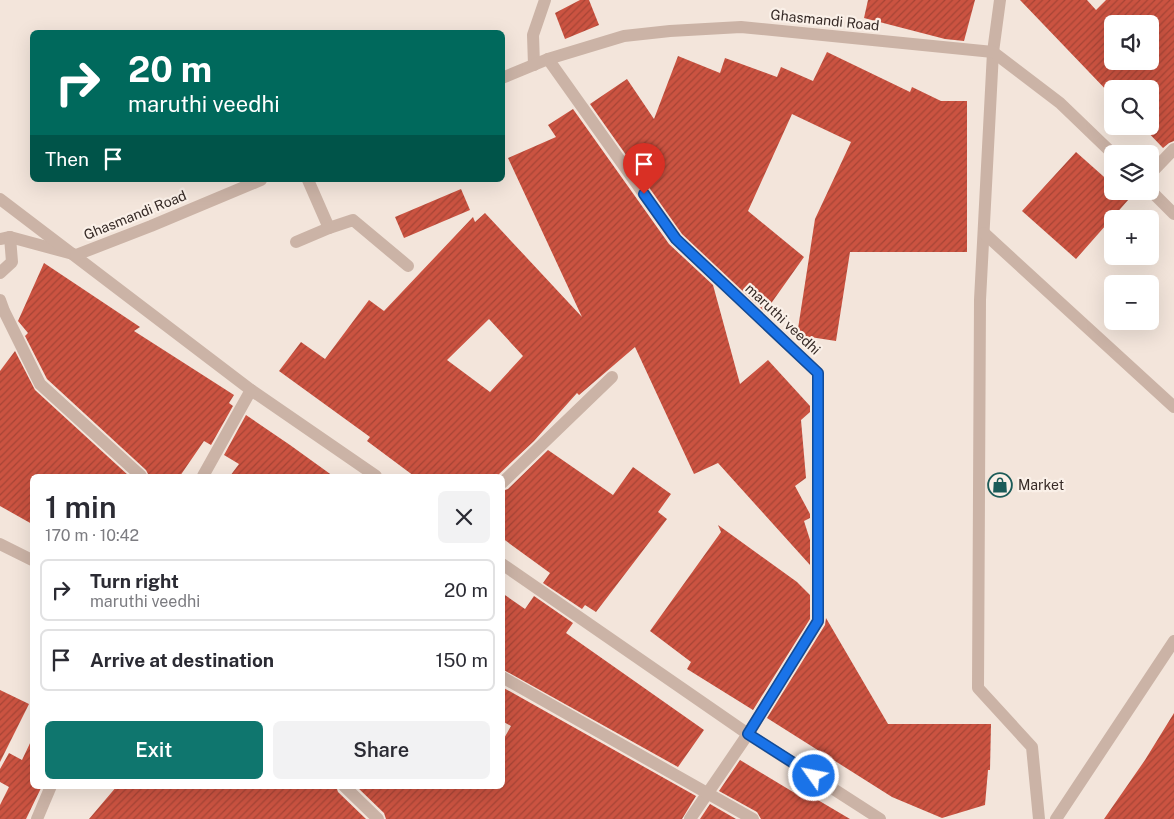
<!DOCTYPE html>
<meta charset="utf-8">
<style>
:root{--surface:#fff;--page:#f2f2f3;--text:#2b2b33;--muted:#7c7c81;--line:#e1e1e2;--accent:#0f766e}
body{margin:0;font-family:"Public Sans",sans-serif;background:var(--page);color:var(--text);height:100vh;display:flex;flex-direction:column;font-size:19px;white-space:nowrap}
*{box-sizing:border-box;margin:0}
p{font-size:16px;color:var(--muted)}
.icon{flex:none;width:28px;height:28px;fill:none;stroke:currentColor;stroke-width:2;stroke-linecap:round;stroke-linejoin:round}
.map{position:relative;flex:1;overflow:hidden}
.panel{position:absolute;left:30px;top:474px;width:475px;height:315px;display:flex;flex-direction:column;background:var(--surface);border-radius:8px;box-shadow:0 5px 20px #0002}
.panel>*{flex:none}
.banner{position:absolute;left:30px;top:30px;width:475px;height:152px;border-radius:8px;box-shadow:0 5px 20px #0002;background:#00695c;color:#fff;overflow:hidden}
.fabs{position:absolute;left:1104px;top:15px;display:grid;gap:10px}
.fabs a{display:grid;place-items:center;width:55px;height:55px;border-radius:8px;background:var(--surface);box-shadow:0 5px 20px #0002;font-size:25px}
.pin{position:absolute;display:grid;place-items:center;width:42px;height:42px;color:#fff;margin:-51px -21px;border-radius:50% 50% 50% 0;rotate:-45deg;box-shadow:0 0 5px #0007}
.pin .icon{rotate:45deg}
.me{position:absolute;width:55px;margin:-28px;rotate:303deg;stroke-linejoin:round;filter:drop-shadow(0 0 4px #0008)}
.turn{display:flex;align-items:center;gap:18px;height:105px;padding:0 15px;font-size:22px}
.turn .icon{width:65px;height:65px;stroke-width:2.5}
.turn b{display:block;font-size:35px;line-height:42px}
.then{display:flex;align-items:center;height:48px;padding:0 15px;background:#0003;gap:10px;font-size:19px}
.round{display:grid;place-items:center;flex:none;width:52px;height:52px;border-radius:8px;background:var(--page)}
.overview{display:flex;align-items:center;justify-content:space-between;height:85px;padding:0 15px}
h1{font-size:30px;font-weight:600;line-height:38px}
.cta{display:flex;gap:10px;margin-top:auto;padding:10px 15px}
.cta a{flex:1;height:58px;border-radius:8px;background:var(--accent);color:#fff;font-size:20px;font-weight:600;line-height:58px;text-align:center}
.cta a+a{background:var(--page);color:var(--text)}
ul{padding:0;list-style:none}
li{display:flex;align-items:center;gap:15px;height:62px;margin:0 10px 8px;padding:0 5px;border:2px solid var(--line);border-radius:8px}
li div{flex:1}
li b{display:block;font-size:19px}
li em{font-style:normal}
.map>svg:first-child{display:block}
</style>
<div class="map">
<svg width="1174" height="819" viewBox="0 0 1174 819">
<defs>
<pattern id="building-hatch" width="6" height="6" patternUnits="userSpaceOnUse" patternTransform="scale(1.25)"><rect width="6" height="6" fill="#cb5341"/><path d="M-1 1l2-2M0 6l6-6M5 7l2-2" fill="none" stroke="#a64536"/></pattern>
</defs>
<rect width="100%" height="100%" fill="#f3e5db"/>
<g fill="url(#building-hatch)" fill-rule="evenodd">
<polygon points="580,0 589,0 599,25 565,39 555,13"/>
<polygon points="868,0 975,0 964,41 945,39 864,18"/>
<path d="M1020,0H1087L1096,10L1106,0H1174V141L1169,143L1163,148L1142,126H1150V89H1112V96ZM1112,24H1150V61H1112Z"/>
<polygon points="827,52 910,92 912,87 941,101 967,101 967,252 850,252 836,341 797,335 815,219 851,142 792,114 748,211 804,257 765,312 682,234 590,104 627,79 654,119 678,56 720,73 725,58 777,77 781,67 813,81"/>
<path d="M573,109L669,244L713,285L740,384L768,360L810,406V412L801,420L806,478L795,486L810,514V518L804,521L810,540V565L718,463L694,474L635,347L579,395L577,393L534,441L497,476H414L367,441L370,437L279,371L301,342L325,359L369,300L384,311L473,217L475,222L485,213L582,317L508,158L556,137L548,125ZM489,319L523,356L490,392L447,360Z"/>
<polygon points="1076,152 1112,184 1112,191 1120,191 1129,199 1076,259 1022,211"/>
<polygon points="461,189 470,210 404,238 395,217"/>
<polygon points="44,263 140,327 134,331 234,395 229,403 233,406 211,445 204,441 180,476 149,476 146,470 47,379 25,336 28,333 18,321"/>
<polygon points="15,351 35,390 129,476 32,476 32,524 0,506 0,371"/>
<polygon points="246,415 290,445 333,476 230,476 239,464 224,455"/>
<polygon points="548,450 613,495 633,467 671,494 658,512 667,519 596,612 585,605 582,609 543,583 550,573 502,538 502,491 508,489"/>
<polygon points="718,525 797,582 810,595 810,619 753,710 687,669 691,662 650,631 721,532"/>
<polygon points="502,593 525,609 534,596 573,623 566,633 704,730 678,767 502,669"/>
<polygon points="826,618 888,724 991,724 990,770 988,770 985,805 942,818 892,797 767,718 825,625"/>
<polygon points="502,687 696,796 682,819 386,819 384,813 356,786 502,786 502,742 511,726 502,721"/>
<polygon points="0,690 29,704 0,762"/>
<polygon points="1174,713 1174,819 1104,819 1145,760"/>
<polygon points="32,739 32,786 42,786 26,819 0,819 0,805 9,787 0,782 0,769 9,753 22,760"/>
<polygon points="740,760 803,798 806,793 850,819 761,819 757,812 719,791"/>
<polygon points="117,786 336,786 338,792 366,819 89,819"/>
<polygon points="710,804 736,819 700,819"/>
</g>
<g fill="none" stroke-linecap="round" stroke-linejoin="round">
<g stroke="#cbb3a6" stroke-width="12">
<polyline points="534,65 533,35 545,0"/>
<polyline points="308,180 329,228 353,220 408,266"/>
<polyline points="296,242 329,228"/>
</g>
<g stroke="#cbb3a6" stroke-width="12">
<polyline points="993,52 980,300 978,688 1032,747 1039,819"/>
<polyline points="984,233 1174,407"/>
<polyline points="1056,819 1174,641"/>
</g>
<g stroke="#cbb3a6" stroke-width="12">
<polyline points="548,59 676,239 818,373 818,621 748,734 690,819"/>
<polyline points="1150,174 1174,149"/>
<polyline points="0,239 10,237 73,254"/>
<polyline points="0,273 12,262 10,237"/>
<polyline points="0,300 4,311 40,384 141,476"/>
<polyline points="203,476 251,390"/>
<polyline points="502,483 612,377"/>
<polyline points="0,544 32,560"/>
<polyline points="502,677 753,819"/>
<polyline points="344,786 378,819"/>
<polyline points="37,819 51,786"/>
</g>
<g stroke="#cbb3a6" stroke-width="12">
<polyline points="993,52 1000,0"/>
<polyline points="502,78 548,59 624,36 670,31 741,27 993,52 1060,103 1113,154"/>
<polyline points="1150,190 1174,214"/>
<polyline points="0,199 251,390 376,476"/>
<polyline points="76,255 151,226 261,180"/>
<polyline points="502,564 748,734 880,819"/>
</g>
</g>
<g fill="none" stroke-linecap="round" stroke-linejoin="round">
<g stroke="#114b97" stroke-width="12">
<polyline id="route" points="644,194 676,239 818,373 818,621 748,734 814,776"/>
</g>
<use href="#route" stroke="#1a73e8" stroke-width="9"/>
</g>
<defs>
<g id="shop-ring" transform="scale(1.25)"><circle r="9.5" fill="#faf0e8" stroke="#1b5b58" stroke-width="1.5"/><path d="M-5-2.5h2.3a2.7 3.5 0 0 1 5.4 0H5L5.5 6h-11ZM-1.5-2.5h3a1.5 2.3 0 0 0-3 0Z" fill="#1b5b58"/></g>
</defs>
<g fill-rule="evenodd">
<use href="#shop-ring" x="1000" y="485"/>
</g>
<g text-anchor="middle" stroke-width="4.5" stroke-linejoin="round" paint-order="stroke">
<g font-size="14" fill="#372b27" stroke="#faf0e8">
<text transform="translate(825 20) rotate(6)" y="5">Ghasmandi Road</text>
<text transform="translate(135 215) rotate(-22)" y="5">Ghasmandi Road</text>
<text transform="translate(783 319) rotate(43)" y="5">maruthi veedhi</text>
</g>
<g font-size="14" fill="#372b27" stroke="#faf0e8" text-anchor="start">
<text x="1018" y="490">Market</text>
</g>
</g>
</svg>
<div class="fabs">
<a><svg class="icon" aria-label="sound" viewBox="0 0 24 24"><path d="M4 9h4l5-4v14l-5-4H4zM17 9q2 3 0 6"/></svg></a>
<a><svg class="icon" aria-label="search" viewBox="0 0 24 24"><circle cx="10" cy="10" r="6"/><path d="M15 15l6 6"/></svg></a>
<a><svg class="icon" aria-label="layers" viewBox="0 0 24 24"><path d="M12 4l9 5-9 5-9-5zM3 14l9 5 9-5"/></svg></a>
<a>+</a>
<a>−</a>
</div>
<div class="pin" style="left:644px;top:194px;background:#d93025"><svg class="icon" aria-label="arrive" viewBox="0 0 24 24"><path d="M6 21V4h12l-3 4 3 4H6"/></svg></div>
<svg class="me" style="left:814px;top:776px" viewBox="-20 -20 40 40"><circle r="17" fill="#1a73e8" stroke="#fff" stroke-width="3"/><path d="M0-11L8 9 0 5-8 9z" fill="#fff"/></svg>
<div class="banner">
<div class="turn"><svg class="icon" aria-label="right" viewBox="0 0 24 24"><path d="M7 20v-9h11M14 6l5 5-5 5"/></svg><div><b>20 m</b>maruthi veedhi</div></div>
<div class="then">Then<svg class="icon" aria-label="arrive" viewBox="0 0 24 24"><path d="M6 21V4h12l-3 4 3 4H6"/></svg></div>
</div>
<section class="panel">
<div class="overview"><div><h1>1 min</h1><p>170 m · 10:42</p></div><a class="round"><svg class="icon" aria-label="close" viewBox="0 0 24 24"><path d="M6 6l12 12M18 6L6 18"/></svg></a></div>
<ul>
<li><svg class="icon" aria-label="right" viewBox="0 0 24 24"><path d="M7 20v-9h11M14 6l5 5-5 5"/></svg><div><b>Turn right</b><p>maruthi veedhi</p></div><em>20 m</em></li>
<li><svg class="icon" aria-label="arrive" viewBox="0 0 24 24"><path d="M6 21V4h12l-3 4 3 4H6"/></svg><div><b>Arrive at destination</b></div><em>150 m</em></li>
</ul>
<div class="cta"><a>Exit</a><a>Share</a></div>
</section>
</div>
